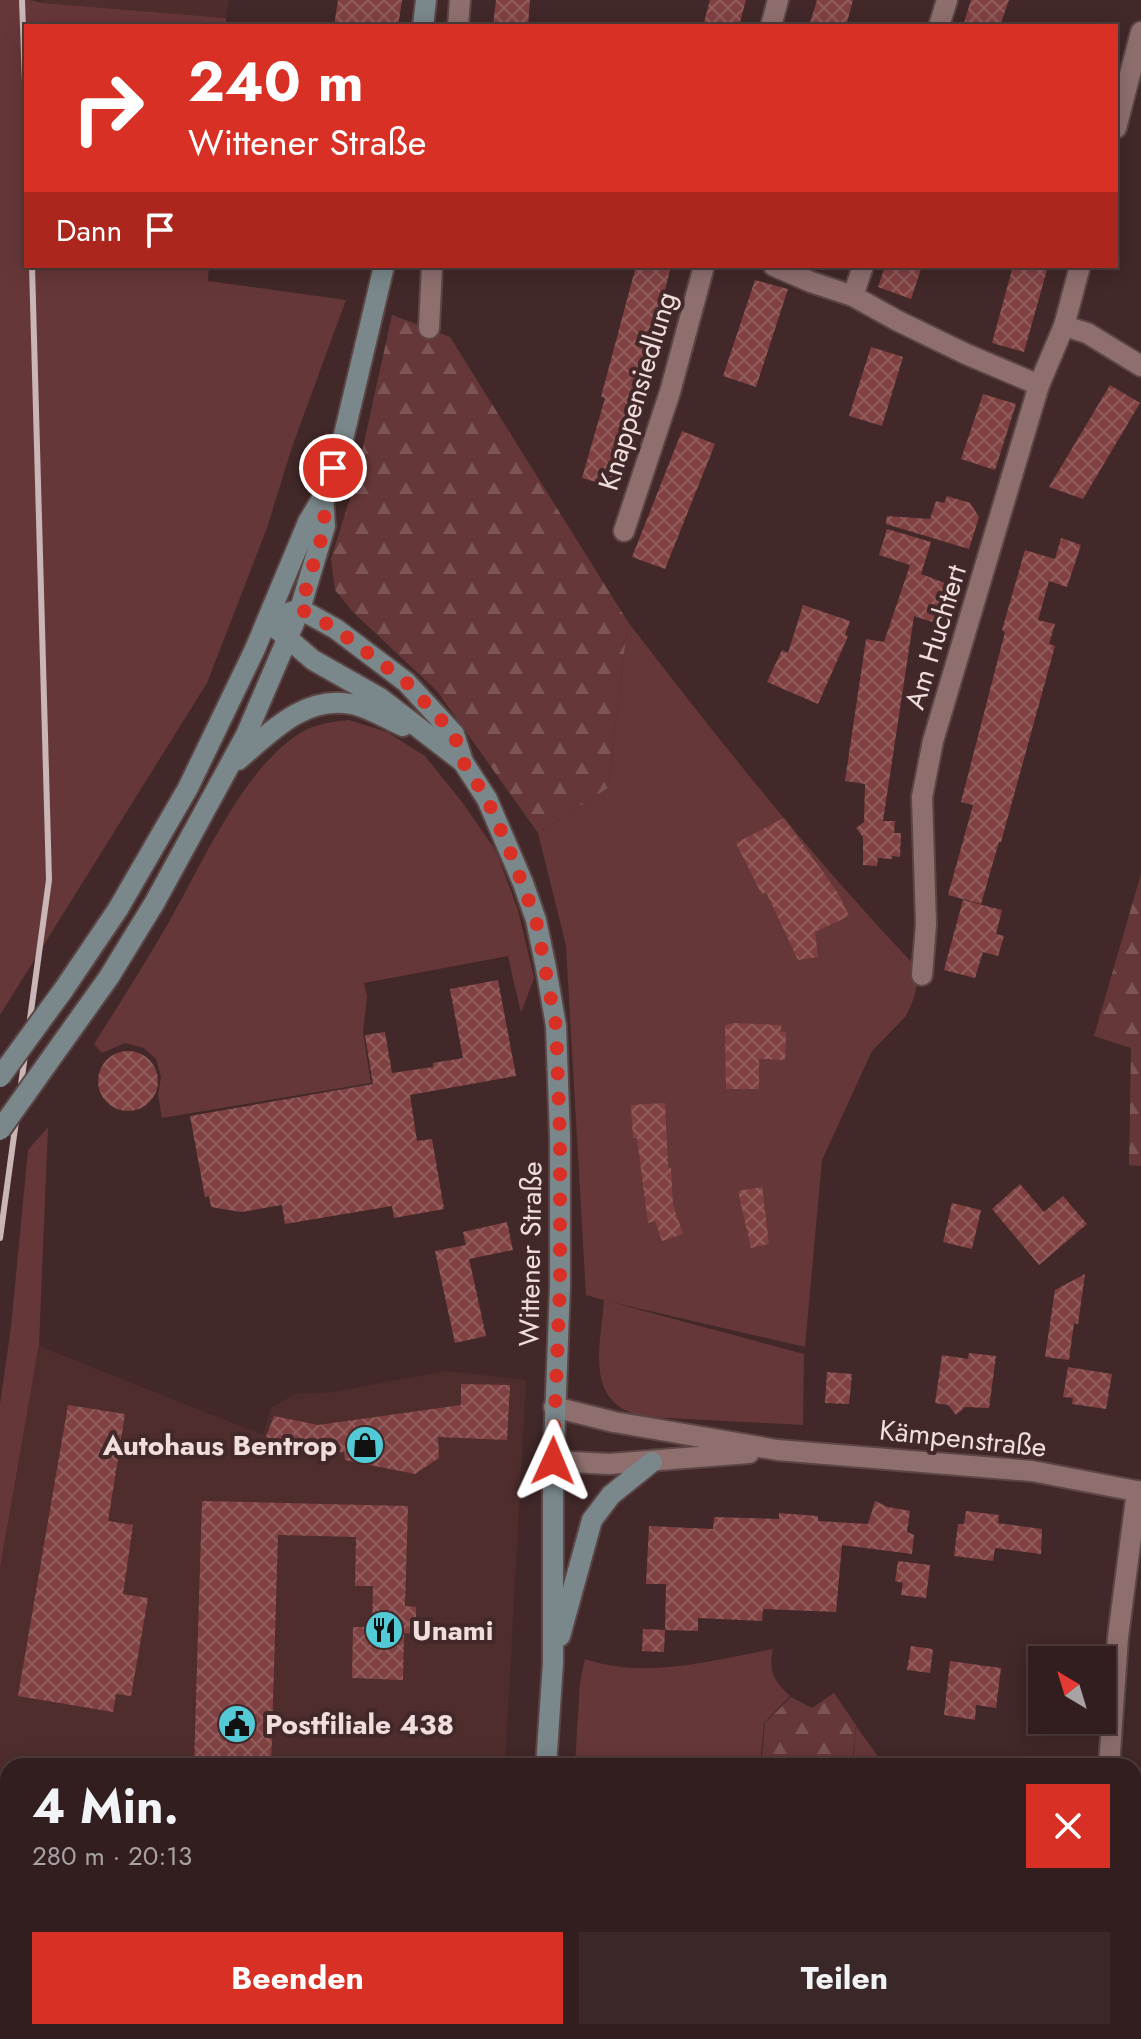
<!DOCTYPE html>
<html lang="de">
<meta charset="utf-8">
<style>
:root{--surface:#321e1e;--page:#3a2727;--text:#f1f3f6;--muted:#a8a2a4;--line:#4d3c3c;--accent:#d93025}
body{margin:0;font-family:Jost,sans-serif;background:var(--page);color:var(--text);height:100vh;display:flex;flex-direction:column;font-size:30px;white-space:nowrap}
*{box-sizing:border-box;margin:0}
p{font-size:26px;color:var(--muted)}
.icon{flex:none;width:44px;height:44px;fill:none;stroke:currentColor;stroke-width:2;stroke-linecap:round;stroke-linejoin:round}
.map{position:relative;flex:1;overflow:hidden}
.side{position:absolute;left:0px;top:1758px;width:1142px;height:282px;display:flex;flex-direction:column;background:var(--surface);border-radius:24px 24px 0 0;box-shadow:0 4px 20px #0003,0 0 0 2px var(--line)}
.side>*{flex:none}
.hud{position:absolute;left:24px;top:24px;width:1094px;height:244px;border-radius:0px;box-shadow:0 4px 20px #0003,0 0 0 2px var(--line);background:#d93025;color:#fff;overflow:hidden}
.needle{width:52px;rotate:322deg}
.tools{position:absolute;left:1028px;top:1646px;display:grid;gap:16px}
.tools a{display:grid;place-items:center;width:88px;height:88px;border-radius:0px;background:var(--surface);box-shadow:0 4px 20px #0003,0 0 0 2px var(--line);font-size:40px}
.pin{position:absolute;display:grid;place-items:center;width:68px;height:68px;color:#fff;margin:-34px;border:4px solid #fff;border-radius:50%;box-shadow:0 2px 8px #0007}
.me{position:absolute;width:88px;margin:-44px;rotate:1deg;stroke-linejoin:round;filter:drop-shadow(0 0 6px #0008)}
.turn{display:flex;align-items:center;gap:28px;height:168px;padding:0 32px;font-size:36px}
.turn .icon{width:104px;height:104px;stroke-width:2.5}
.turn b{display:block;font-size:56px;line-height:68px}
.then{display:flex;align-items:center;height:76px;padding:0 32px;background:#0003;gap:16px;font-size:30px}
.round{display:grid;place-items:center;flex:none;width:84px;height:84px;border-radius:0px;background:var(--page)}
.summary{display:flex;align-items:center;justify-content:space-between;height:136px;padding:0 32px}
h1{font-size:48px;font-weight:700;line-height:60px}
.button{display:flex;gap:16px;margin-top:auto;padding:16px 32px}
.button a{flex:1;height:92px;border-radius:0px;background:var(--accent);color:#fff;font-size:32px;font-weight:700;line-height:92px;text-align:center}
.button a+a{background:var(--page);color:var(--text)}
.map>svg:first-child{display:block}
</style>
<div class="map">
<svg width="1141" height="2039" viewBox="0 0 1141 2039">
<defs>
<pattern id="forest-firs" width="22" height="20" patternUnits="userSpaceOnUse" patternTransform="scale(2)"><rect width="22" height="20" fill="#663738"/><path d="M5 1l3.5 6h-7zM16 11l3.5 6h-7z" fill="#7c5454"/></pattern>
<pattern id="building-cross-hatch" width="8" height="8" patternUnits="userSpaceOnUse" patternTransform="scale(2)"><rect width="8" height="8" fill="#804142"/><path d="M0 0l8 8M0 8l8-8" fill="none" stroke="#925c5d"/></pattern>
</defs>
<rect width="100%" height="100%" fill="#422828"/>
<g fill="#4f2d2d">
<polygon points="43,0 229,0 226,18 43,3"/>
<polygon points="39,1346 263,1435 271,1408 295,1394 334,1392 445,1371 526,1380 505,1766 8,1766 8,1818 0,1818 0,1570"/>
</g>
<g fill="#663738">
<polygon points="0,0 30,0 43,3 226,18 226,26 26,26 26,266 209,266 208,281 346,300 292,447 267,528 207,683 0,1015"/>
<path d="M628,622C721,743 815,861 920,971L914,998L906,1016L872,1051L822,1160L805,1347L607,1301L804,1354L803,1425L649,1417C642,1415 632,1414 625,1410C586,1390 602,1336 604,1300L586,1295L566,946L538,833L608,788Z"/>
<path d="M349,720L387,732L425,756L462,802L496,851L518,910L534,978L521,1013L508,956L364,983L367,997L363,1032L371,1083L162,1118L158,1095L161,1077L156,1059L144,1048L125,1043L102,1053L94,1044C120,1003 146,962 170,920C203,862 242,772 297,735C313,724 330,722 349,720Z"/>
<polygon points="48,1127 39,1345 0,1569 0,1404 11,1327 28,1150"/>
<path d="M773,1649C768,1671 774,1681 790,1696L764,1723L760,1766H575L580,1682L585,1659C646,1680 712,1660 773,1649Z"/>
<polygon points="856,1726 885,1766 853,1766"/>
<polygon points="0,1819 8,1819 8,2032 364,2032 364,2039 0,2039"/>
<rect x="562" y="2032" width="167" height="7"/>
</g>
<g fill="url(#forest-firs)">
<polygon points="392,315 450,337 628,622 608,788 538,833 437,691 353,612 335,590 331,559 356,479"/>
<polygon points="1141,874 1141,1166 1129,1165 1131,1048 1094,1036"/>
<polygon points="834,1693 856,1725 852,1766 761,1766 765,1723 791,1697 812,1708"/>
<polygon points="730,2032 915,2032 914,2039 730,2039"/>
</g>
<g fill="none" stroke-linecap="round" stroke-linejoin="round">
<polyline stroke="#042225" stroke-width="8" points="200,2039 202,2032"/>
</g>
<g fill="url(#building-cross-hatch)">
<polygon points="338,0 402,0 398,26 334,26"/>
<polygon points="496,0 530,0 528,26 493,26"/>
<polygon points="710,0 746,0 739,26 703,26"/>
<polygon points="817,0 853,0 846,26 809,26"/>
<polygon points="971,0 1009,0 1000,26 963,26"/>
<polygon points="636,266 671,266 635,407 638,407 614,487 582,478 605,398 601,397"/>
<polygon points="885,266 922,266 911,299 878,287"/>
<polygon points="1013,266 1048,266 1024,352 992,343"/>
<polygon points="755,280 788,289 756,387 723,376"/>
<polygon points="871,347 903,357 882,426 849,416"/>
<polygon points="1110,385 1140,403 1083,499 1049,487"/>
<polygon points="983,394 1016,404 995,470 961,459"/>
<polygon points="682,431 715,444 665,569 632,557"/>
<polygon points="947,496 970,503 979,517 969,549 886,524 887,516 930,519 936,501 944,503"/>
<polygon points="887,529 931,542 921,574 948,584 935,623 914,616 883,821 895,821 894,833 901,833 900,857 892,856 892,859 878,858 877,866 863,865 863,837 856,828 864,822 865,784 845,781 866,639 884,642 910,565 879,555"/>
<polygon points="1061,538 1081,545 1067,587 1049,581 1038,620 1055,624 1049,644 1055,646 1001,842 999,842 981,904 948,895 973,805 961,802 1005,632 1002,630 1025,550 1055,559"/>
<polygon points="803,605 850,621 845,635 848,636 818,704 767,682 782,650 788,653"/>
<polygon points="784,818 838,893 849,916 815,932 818,957 798,960 766,892 762,895 736,843"/>
<polygon points="963,900 1002,910 996,934 1004,936 998,956 983,952 975,978 944,970"/>
<polygon points="498,980 516,1076 410,1095 417,1141 432,1139 444,1209 394,1218 392,1206 285,1224 282,1205 241,1212 211,1207 209,1196 205,1197 190,1116 373,1084 365,1035 385,1032 392,1073 433,1067 433,1063 463,1058 450,989"/>
<polygon points="735,1023 781,1025 781,1032 786,1032 785,1060 759,1059 759,1089 726,1089 725,1025"/>
<circle cx="128" cy="1081" r="30"/>
<polygon points="665,1103 668,1168 671,1168 673,1205 683,1234 662,1241 655,1221 648,1223 637,1138 633,1138 631,1105"/>
<polygon points="1020,1184 1044,1212 1063,1196 1087,1224 1039,1265 992,1209"/>
<polygon points="762,1187 769,1244 751,1248 738,1191"/>
<polygon points="952,1203 981,1210 972,1249 943,1242"/>
<polygon points="507,1222 513,1250 469,1259 463,1232"/>
<polygon points="466,1245 486,1336 455,1343 435,1251"/>
<polygon points="1085,1274 1078,1324 1074,1323 1069,1360 1045,1357 1055,1290"/>
<polygon points="969,1353 996,1356 989,1408 965,1407 956,1415 948,1405 935,1403 942,1355 968,1359"/>
<polygon points="1068,1367 1112,1374 1106,1409 1072,1404 1073,1398 1063,1397"/>
<polygon points="827,1372 852,1374 849,1404 825,1403"/>
<polygon points="461,1384 510,1385 507,1440 438,1437 439,1458 415,1474 345,1460 344,1452 323,1455 266,1437 274,1416 318,1425 461,1405"/>
<polygon points="68,1405 125,1414 108,1521 133,1525 123,1594 148,1598 131,1696 116,1694 113,1712 18,1696"/>
<polygon points="202,1501 408,1506 405,1606 416,1607 416,1634 404,1633 403,1680 352,1678 353,1627 372,1627 373,1586 355,1586 356,1537 278,1535 271,1766 194,1766"/>
<polygon points="875,1501 888,1507 910,1511 907,1532 914,1535 912,1554 842,1545 836,1612 763,1609 762,1621 698,1618 698,1631 665,1630 666,1584 646,1584 649,1526 713,1529 714,1517 779,1519 779,1513 818,1516 818,1521 868,1524"/>
<polygon points="966,1511 999,1515 998,1523 1042,1529 1041,1554 995,1548 993,1561 954,1556 958,1524 964,1524"/>
<polygon points="898,1561 930,1565 926,1598 901,1595 903,1583 895,1581"/>
<polygon points="643,1629 665,1630 664,1652 642,1651"/>
<polygon points="911,1646 933,1649 930,1673 907,1670"/>
<polygon points="950,1661 1001,1668 996,1708 976,1705 975,1720 944,1715"/>
</g>
<g fill="none" stroke-linecap="round" stroke-linejoin="round">
<g stroke="#5b4645" stroke-width="24">
<g id="minor">
<polyline points="458,26 460,0"/>
<polyline points="771,26 778,0"/>
<polyline points="939,26 947,0"/>
<polyline points="1116,128 1141,32"/>
<polyline points="774,266 811,282 853,296 898,321 966,354 1039,385"/>
<polyline points="853,296 863,266"/>
<polyline points="1064,326 1087,333 1141,366"/>
<polyline points="429,328 432,266"/>
<polyline points="624,531 670,392 704,266"/>
<polyline points="922,975 926,924 922,797 933,741 1039,385 1064,326 1080,266"/>
<polyline points="1109,1766 1118,1637 1137,1491"/>
<polyline points="1134,1785 1141,1788"/>
<polyline points="1121,2032 1122,2039"/>
<polyline points="923,2039 924,2032"/>
</g>
</g>
<g stroke="#5b4645" stroke-width="24">
<g id="tertiary">
<polyline points="554,1407 614,1422 777,1450 1032,1471 1141,1492"/>
<polyline points="553,1461 609,1464 749,1453"/>
</g>
</g>
<g stroke="#5b4645" stroke-width="24">
<g id="secondary">
<polyline points="423,26 426,0"/>
<polyline points="268,619 300,609 336,629 406,682 454,734 463,762 487,799 523,883 536,920 546,968 556,1026 560,1138 560,1285 553,1474 553,1663 546,1766"/>
<polyline points="278,630 313,660 380,698 463,762"/>
<path d="M238,760C270,733 304,695 351,704C368,707 387,719 403,726"/>
<polyline points="118,909 188,788 255,649 308,522 323,497 343,439 384,266"/>
<polyline points="109,977 155,902 246,735 300,609 325,526 323,497"/>
<polyline points="560,1636 592,1520 611,1495 652,1462"/>
<polyline points="532,2039 532,2032"/>
</g>
</g>
<use href="#minor" stroke="#8e6f6e" stroke-width="20"/>
<use href="#tertiary" stroke="#8e6f6e" stroke-width="20"/>
<use href="#secondary" stroke="#7a888b" stroke-width="20"/>
<g stroke="#cab6b6" stroke-width="6">
<polyline points="22,0 26,111"/>
<polyline points="0,1238 49,880 32,266"/>
</g>
<g stroke="#5b4645" stroke-width="24" stroke-linecap="butt">
<g id="secondary-bridge">
<polyline points="0,1077 64,989 118,909"/>
<polyline points="0,1130 109,977"/>
</g>
</g>
<use href="#secondary-bridge" stroke="#7a888b" stroke-width="20"/>
</g>
<g fill="none" stroke-linecap="round" stroke-linejoin="round">
<polyline stroke="#d93025" stroke-width="14" stroke-dasharray="0 25.2" points="333,468 323,497 325,526 300,609 336,629 406,682 454,734 463,762 487,799 509,849 536,920 556,1026 560,1138 560,1285 553,1461"/>
</g>
<defs>
<g id="shop-disc" transform="scale(2)"><circle r="9.5" fill="#52cbd7" stroke="#422828"/><path d="M-5-2.5h2.3a2.7 3.5 0 0 1 5.4 0H5L5.5 6h-11ZM-1.5-2.5h3a1.5 2.3 0 0 0-3 0Z" fill="#111"/></g>
<g id="restaurant-disc" transform="scale(2)"><circle r="9.5" fill="#52cbd7" stroke="#422828"/><path d="M-5-6h1v4h1v-4h1v4h1v-4h1v5L-1.5 .5V6h-2V.5L-5-1ZM5-6V6H3V1.5H1.5Q1.5-4 5-6Z" fill="#111"/></g>
<g id="civic-disc" transform="scale(2)"><circle r="9.5" fill="#52cbd7" stroke="#422828"/><path d="M-.6-6.5H3V-4.5H.6V-3L4-1V1h2V6H-6V1h2V-1L-.6-3ZM-1.2 2.5V6h2.4V2.5Z" fill="#111"/></g>
</defs>
<g fill-rule="evenodd">
<use href="#shop-disc" x="365" y="1445"/>
<use href="#restaurant-disc" x="384" y="1630"/>
<use href="#civic-disc" x="237" y="1724"/>
</g>
<g text-anchor="middle" stroke-width="8" stroke-linejoin="round" paint-order="stroke">
<g font-size="28" fill="#f0dedd" stroke="#422828">
<text transform="translate(637 391) rotate(-73)" y="10">Knappensiedlung</text>
<text transform="translate(935 637) rotate(-73)" y="10">Am Huchtert</text>
<text transform="translate(530 1254) rotate(-89)" y="10">Wittener Straße</text>
<text transform="translate(963 1438) rotate(6)" y="10">Kämpenstraße</text>
</g>
<g font-size="28" font-weight="bold" fill="#f0dedd" stroke="#422828" text-anchor="start">
<text x="337" y="1455" text-anchor="end">Autohaus Bentrop</text>
<text x="412" y="1640">Unami</text>
<text x="265" y="1734">Postfiliale 438</text>
</g>
</g>
</svg>
<div class="tools">
<a><svg class="needle" viewBox="-14 -14 28 28"><path d="M0-13l5 13h-10z" fill="#e53935"/><path d="M0 13l5-13h-10z" fill="#a8a2a4"/></svg></a>
</div>
<div class="pin" style="left:333px;top:468px;background:#d93025"><svg class="icon" aria-label="arrive" viewBox="0 0 24 24"><path d="M6 21V4h12l-3 4 3 4H6"/></svg></div>
<svg class="me" style="left:553px;top:1461px" viewBox="-20 -20 40 40"><path d="M0-17L14 15 0 8-14 15z" fill="#d93025" stroke="#fff" stroke-width="4"/></svg>
<div class="hud">
<div class="turn"><svg class="icon" aria-label="right" viewBox="0 0 24 24"><path d="M7 20v-9h11M14 6l5 5-5 5"/></svg><div><b>240 m</b>Wittener Straße</div></div>
<div class="then">Dann<svg class="icon" aria-label="arrive" viewBox="0 0 24 24"><path d="M6 21V4h12l-3 4 3 4H6"/></svg></div>
</div>
<section class="side">
<div class="summary"><div><h1>4 Min.</h1><p>280 m · 20:13</p></div><a class="round" style="background:#d93025;color:#fff"><svg class="icon" aria-label="close" viewBox="0 0 24 24"><path d="M6 6l12 12M18 6L6 18"/></svg></a></div>
<div class="button"><a>Beenden</a><a>Teilen</a></div>
</section>
</div>
